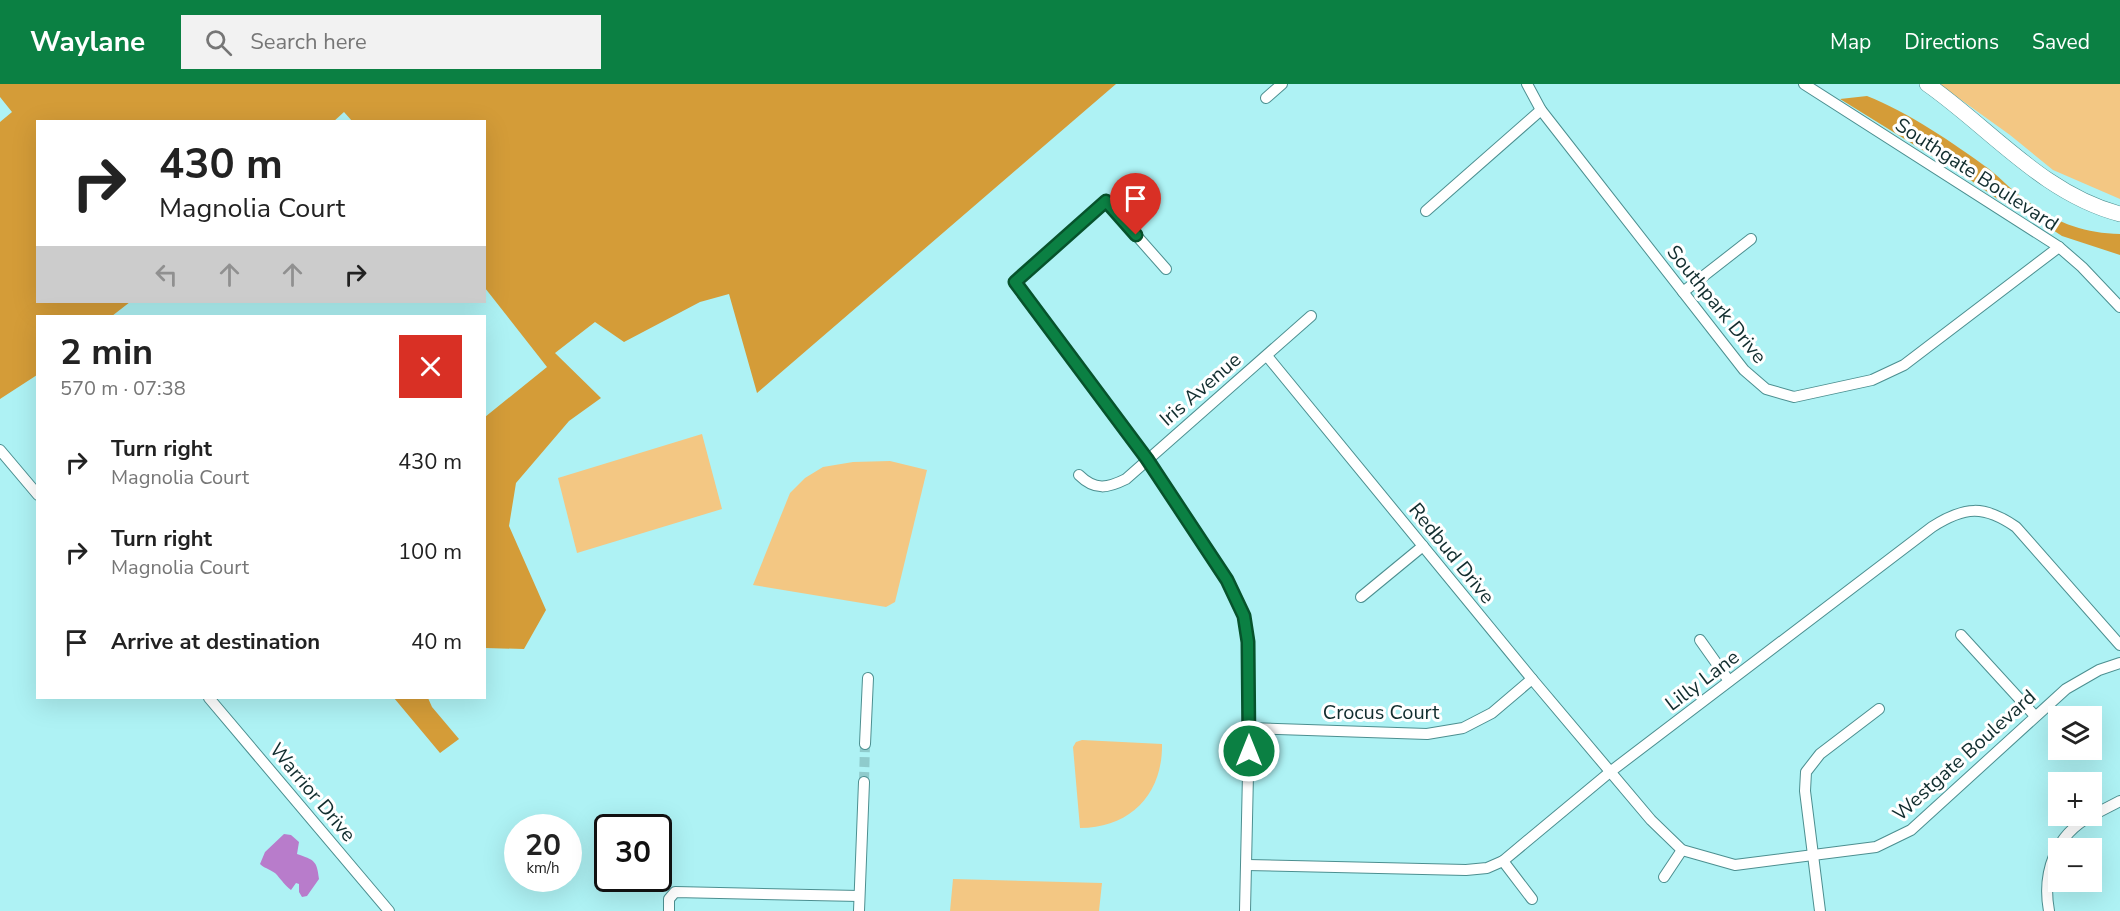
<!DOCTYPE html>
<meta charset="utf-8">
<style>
:root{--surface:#fff;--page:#f2f2f2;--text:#222;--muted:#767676;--accent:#0b8043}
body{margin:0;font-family:"Nunito Sans",sans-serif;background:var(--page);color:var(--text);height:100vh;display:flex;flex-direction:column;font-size:22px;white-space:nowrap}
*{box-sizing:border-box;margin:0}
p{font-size:20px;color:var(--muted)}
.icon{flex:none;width:33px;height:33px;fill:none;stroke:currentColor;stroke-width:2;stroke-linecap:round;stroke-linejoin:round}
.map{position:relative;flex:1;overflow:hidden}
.drawer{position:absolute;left:36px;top:231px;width:450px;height:384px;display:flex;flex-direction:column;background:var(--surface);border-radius:0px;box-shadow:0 6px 24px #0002}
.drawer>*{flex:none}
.guide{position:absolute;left:36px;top:36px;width:450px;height:183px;border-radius:0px;box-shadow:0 6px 24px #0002;background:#fff;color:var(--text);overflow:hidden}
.controls{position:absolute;left:2048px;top:622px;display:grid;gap:12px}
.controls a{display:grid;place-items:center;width:54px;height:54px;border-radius:0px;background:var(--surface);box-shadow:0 6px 24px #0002;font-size:30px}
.speed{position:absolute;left:504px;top:730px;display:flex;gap:12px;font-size:30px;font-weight:700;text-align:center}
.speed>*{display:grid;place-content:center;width:78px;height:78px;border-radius:50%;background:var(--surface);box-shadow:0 6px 24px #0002;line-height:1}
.speed small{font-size:15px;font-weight:400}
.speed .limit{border:3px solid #111;border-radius:9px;background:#fff;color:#111}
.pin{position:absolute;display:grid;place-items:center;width:51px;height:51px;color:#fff;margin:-62px -26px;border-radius:50% 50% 50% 0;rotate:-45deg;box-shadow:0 0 6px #0007}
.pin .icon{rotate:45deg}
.me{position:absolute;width:66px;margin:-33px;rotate:0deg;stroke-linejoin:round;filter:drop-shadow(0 0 4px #0008)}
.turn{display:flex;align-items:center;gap:21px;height:126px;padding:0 24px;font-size:27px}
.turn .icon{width:78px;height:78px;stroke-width:2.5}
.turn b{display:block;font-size:42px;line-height:51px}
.lanes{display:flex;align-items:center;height:57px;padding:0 24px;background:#0003;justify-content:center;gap:30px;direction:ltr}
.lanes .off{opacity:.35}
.round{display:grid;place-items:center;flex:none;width:63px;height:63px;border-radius:0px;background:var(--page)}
.summary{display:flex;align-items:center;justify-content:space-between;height:102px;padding:0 24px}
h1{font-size:36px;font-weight:700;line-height:45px}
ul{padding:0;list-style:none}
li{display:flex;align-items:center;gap:18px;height:90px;padding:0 24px}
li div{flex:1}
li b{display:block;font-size:22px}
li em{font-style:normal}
header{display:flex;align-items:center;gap:36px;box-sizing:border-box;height:84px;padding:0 30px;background:var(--accent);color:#fff}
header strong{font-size:28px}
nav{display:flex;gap:33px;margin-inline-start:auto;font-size:21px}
.search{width:420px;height:54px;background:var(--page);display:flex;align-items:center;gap:15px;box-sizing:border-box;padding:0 21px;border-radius:0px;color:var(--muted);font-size:22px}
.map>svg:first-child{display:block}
</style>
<header>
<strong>Waylane</strong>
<div class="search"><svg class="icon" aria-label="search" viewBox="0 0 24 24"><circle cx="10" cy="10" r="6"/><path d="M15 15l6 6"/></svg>Search here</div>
<nav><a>Map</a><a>Directions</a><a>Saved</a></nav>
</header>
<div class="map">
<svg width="2120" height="827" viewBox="0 0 2120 827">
<rect width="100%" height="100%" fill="#aef2f4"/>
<g fill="#f3c783">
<polygon points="1939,0 2120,0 2120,115 2053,86 2010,51"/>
<polygon points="702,350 722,425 577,469 558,394"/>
<polygon points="890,377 927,386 895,518 886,523 753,501 790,409 805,394 823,383 853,378"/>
<path d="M1082,656L1162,660C1163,710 1130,744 1080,744L1073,663L1076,658Z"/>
<polygon points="953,795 1102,799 1099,827 950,827"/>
</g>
<g fill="#d49c38">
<polygon points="0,0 1116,0 757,309 729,210 700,218 624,258 595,238 555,269 601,314 569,337 516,399 509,442 546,526 524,565 485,564 485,333 547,283 485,204 484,38 352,37 344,28 333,38 38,38 38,218 130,218 112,232 38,232 37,291 0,315 0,38 12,28 0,13"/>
<path d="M1867,12C1906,27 1955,60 1989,85C2002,95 2013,108 2027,117C2056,139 2084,149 2120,150V171L2062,152L2036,135L1999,116L1966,93L1840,15Z"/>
<polygon points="394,614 428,614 432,623 459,655 440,669"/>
</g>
<path fill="#b87ccb" d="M284,750L291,751L299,758L297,770C314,776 317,776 319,795L307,812L302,813L299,808V800L296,799L291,806C285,801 282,797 277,791C273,786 265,785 260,780L265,768Z"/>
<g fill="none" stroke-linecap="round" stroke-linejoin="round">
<polyline stroke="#8fcbcc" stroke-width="10" stroke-dasharray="10 5" stroke-linecap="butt" points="864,698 865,660"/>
<g stroke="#4c8f90" stroke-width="12">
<g id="minor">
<polyline points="1527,0 1541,26 1744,286 1766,305 1794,313 1872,296 1904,281 2059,163"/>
<polyline points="1804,0 2059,163 2082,183 2120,223"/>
<polyline points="1266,14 1282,0"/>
<polyline points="1426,127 1541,26"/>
<polyline points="1166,185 1106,117 1015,198 1147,375 1227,496 1244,532 1249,558 1249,644 1245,827"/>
<polyline points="1683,208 1751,155"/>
<polyline points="1267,272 1532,595 1651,736 1682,766 1735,781 1876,763 1911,746 2066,605 2099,586 2120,579"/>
<polyline points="0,366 38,411"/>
<path d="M1079,391C1095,407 1108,404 1126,395L1311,232"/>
<polyline points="1361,513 1423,462"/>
<polyline points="1961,551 2035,632"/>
<polyline points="1700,556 1729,597"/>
<polyline points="209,614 389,827"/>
<polyline points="1249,644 1427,650 1463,644 1492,629 1532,595"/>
<polyline points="865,660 868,594"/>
<polyline points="2091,732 2120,717"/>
<polyline points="1503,777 1532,815"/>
<path d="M1247,781L1466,786L1487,784L1503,777L1610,688L1932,443C1965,422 1984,421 2016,443L2120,561"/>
<polyline points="1664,793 1682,766"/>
<polyline points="669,827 669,815 675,808 859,812"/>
<polyline points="859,827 864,698"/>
<polyline points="1820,827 1805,707 1806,688 1820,670 1879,625"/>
<path d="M2049,827C2042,789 2055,751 2091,732"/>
</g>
</g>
<g stroke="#4c8f90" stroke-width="16">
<path id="highway" d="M1927,0C1990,44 2043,110 2120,130"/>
</g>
<use href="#minor" stroke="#fff" stroke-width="10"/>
<use href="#highway" stroke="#fff" stroke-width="15"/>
</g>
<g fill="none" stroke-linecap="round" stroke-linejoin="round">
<g stroke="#07532c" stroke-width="15">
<polyline id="route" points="1136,151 1106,117 1015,198 1147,375 1227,496 1244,532 1248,558 1249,667"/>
</g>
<use href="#route" stroke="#0b8043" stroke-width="10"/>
</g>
<g text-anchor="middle" stroke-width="6" stroke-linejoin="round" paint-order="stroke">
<g font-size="20" fill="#112d2e" stroke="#fff">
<text transform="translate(1977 90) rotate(33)" y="7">Southgate Boulevard</text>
<text transform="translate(1717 220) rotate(51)" y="7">Southpark Drive</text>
<text transform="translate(1200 305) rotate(-41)" y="7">Iris Avenue</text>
<text transform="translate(1452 469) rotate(51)" y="7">Redbud Drive</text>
<text transform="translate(1702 596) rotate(-37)" y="7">Lilly Lane</text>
<text x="1381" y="635">Crocus Court</text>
<text transform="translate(1964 671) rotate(-42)" y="7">Westgate Boulevard</text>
<text transform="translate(313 708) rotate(50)" y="7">Warrior Drive</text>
</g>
</g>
</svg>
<div class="controls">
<a><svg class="icon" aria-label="layers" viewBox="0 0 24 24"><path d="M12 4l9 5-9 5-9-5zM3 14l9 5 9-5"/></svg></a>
<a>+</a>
<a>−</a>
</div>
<div class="speed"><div>20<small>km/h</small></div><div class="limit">30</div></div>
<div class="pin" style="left:1136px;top:151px;background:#d93025"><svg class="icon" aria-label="arrive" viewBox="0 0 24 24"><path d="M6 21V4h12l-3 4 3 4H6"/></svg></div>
<svg class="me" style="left:1249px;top:667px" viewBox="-20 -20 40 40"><circle r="17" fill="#0b8043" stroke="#fff" stroke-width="3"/><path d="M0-11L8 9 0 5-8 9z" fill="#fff"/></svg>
<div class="guide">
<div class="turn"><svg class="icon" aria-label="right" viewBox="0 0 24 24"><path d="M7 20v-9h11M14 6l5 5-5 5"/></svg><div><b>430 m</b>Magnolia Court</div></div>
<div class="lanes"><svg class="icon off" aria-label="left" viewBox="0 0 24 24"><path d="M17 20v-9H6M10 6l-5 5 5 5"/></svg><svg class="icon off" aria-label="ahead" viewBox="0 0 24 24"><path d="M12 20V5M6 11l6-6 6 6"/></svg><svg class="icon off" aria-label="ahead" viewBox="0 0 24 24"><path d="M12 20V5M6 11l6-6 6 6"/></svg><svg class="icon" aria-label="right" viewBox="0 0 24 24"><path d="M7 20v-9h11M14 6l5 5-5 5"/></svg></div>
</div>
<section class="drawer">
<div class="summary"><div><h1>2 min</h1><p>570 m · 07:38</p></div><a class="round" style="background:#d93025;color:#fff"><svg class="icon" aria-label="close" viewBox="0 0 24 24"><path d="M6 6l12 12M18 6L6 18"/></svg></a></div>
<ul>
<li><svg class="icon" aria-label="right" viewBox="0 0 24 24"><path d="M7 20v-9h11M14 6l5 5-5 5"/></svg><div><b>Turn right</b><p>Magnolia Court</p></div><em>430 m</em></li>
<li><svg class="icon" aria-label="right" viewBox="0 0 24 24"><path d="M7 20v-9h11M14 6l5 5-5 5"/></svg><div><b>Turn right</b><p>Magnolia Court</p></div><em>100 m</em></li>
<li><svg class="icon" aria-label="arrive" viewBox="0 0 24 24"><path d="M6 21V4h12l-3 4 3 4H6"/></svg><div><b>Arrive at destination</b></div><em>40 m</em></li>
</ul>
</section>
</div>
